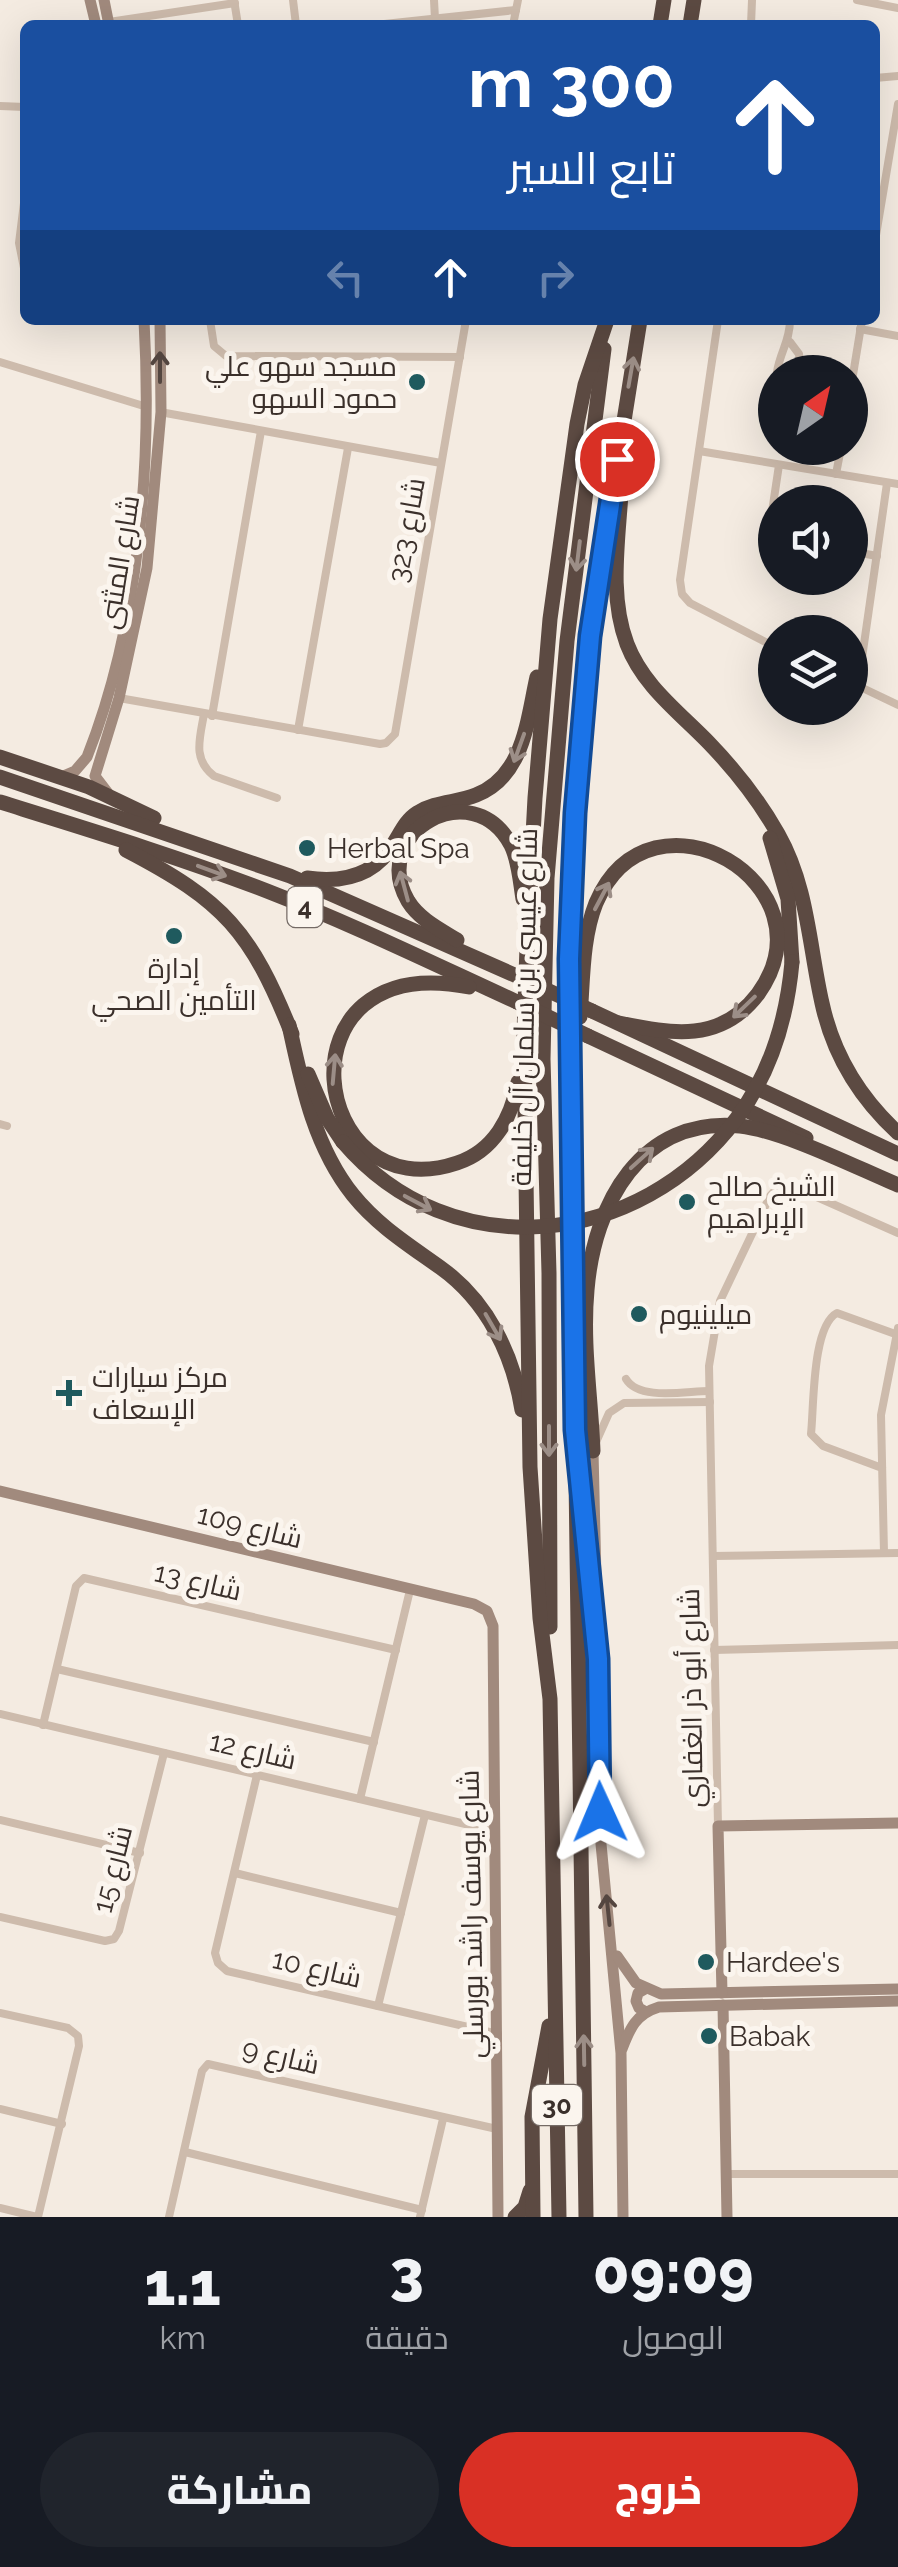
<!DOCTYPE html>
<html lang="ar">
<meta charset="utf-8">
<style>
:root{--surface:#171b24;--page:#20242c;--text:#f1f3f6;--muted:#9ea1a6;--accent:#d93025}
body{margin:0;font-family:Raleway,Cairo,sans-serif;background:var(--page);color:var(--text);direction:rtl;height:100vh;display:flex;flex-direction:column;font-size:38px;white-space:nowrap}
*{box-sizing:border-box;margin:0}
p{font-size:32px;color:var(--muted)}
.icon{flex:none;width:55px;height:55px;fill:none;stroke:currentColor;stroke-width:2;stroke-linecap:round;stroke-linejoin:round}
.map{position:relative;height:2217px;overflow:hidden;direction:ltr}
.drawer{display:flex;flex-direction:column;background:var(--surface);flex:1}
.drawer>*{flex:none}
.hud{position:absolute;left:20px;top:20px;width:860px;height:305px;border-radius:15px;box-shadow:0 10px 40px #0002;direction:rtl;background:#1a4fa0;color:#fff;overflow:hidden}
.needle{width:65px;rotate:34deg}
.buttons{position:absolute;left:758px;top:355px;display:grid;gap:20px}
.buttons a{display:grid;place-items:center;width:110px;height:110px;border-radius:50%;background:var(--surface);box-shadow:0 10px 40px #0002;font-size:50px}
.pin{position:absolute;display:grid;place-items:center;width:85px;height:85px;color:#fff;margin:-42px;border:5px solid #fff;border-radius:50%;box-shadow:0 2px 10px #0007}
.me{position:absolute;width:110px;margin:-55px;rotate:359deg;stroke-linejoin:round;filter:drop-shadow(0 0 8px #0008)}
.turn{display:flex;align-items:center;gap:35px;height:210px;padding:0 40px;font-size:45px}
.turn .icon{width:130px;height:130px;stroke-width:2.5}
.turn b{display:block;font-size:70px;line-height:85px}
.lanes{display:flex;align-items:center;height:95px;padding:0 40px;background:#0003;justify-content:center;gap:50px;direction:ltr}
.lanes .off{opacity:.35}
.eta{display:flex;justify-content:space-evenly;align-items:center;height:170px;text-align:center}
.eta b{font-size:60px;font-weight:800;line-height:70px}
.cta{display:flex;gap:20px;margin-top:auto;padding:20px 40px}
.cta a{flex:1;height:115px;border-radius:60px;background:var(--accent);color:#fff;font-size:40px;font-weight:800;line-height:115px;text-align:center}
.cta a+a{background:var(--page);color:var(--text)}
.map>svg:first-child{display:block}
</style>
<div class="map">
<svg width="898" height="2217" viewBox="0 0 898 2217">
<rect width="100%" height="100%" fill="#f4ebe1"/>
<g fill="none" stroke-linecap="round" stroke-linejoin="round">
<g stroke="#cdbbac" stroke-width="8">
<polyline points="234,0 238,25"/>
<polyline points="293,0 296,25"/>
<polyline points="434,0 435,19"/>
<polyline points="857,0 898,8"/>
<polyline points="109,22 235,3"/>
<polyline points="375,25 516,10"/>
<polyline points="513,25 518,0"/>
<polyline points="751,25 752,0"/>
<polyline points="875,78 898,76"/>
<polyline points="0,106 25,107"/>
<polyline points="25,195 19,243 25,273"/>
<polyline points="875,241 898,104"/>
<polyline points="210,320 214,346 226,356 460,357"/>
<polyline points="718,320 680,580 682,594 690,603 775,647"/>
<polyline points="860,329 898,336"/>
<polyline points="790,342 799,354 801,372"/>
<polyline points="0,362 147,407"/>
<path d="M777,372C780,352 790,341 790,320"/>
<polyline points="850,393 862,320"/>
<polyline points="160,412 441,463"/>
<polyline points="699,451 898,484"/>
<polyline points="836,474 841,448"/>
<polyline points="775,535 770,525 779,465"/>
<polyline points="850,551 877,556"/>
<polyline points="850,682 898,705"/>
<polyline points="858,686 887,483"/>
<polyline points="119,698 380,744 386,743 395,734 466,320"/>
<path d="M204,714C200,738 192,759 214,776L277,798"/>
<polyline points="212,716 261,431"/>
<polyline points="298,730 348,448"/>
<polyline points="0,1124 7,1126"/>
<path d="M626,1379C639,1401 686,1391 709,1391"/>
<polyline points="596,1442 609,1413 624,1403 710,1402"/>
<path d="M882,1468L823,1446L811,1434C814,1406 812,1326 837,1313L898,1335"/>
<polyline points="884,1553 881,1415 898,1328"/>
<polyline points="713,1556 898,1553"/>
<polyline points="714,1650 898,1645"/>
<polyline points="57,1669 374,1742"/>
<polyline points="0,1714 495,1831"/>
<polyline points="43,1725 76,1586 84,1578 396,1650"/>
<polyline points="257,1775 215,1953 218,1963 227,1971 498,2034"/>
<polyline points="360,1799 410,1590"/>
<polyline points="0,1820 140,1853"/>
<polyline points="718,1826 709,1366 720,1301 770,1196 780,1185 792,1186 898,1233"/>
<polyline points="235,1873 401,1913"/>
<polyline points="0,1917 105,1941 114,1939 119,1931 164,1753"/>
<polyline points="378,2006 425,1815"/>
<polyline points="0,2013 68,2028 78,2036 79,2046 38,2217"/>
<polyline points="0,2109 62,2124"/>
<polyline points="185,2152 422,2210"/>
<polyline points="726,2174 898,2174"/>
<polyline points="0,2208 37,2217"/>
<polyline points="169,2217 202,2071 208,2064 497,2129"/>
<polyline points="420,2217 443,2119"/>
</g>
<g stroke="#a18a7d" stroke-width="11">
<polyline points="90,0 96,25"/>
<polyline points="104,0 109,25"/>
<path d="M61,777L75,771L87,757C140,623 152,463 144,320"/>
<polyline points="108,793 95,776 119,698 147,568 161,412 160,320"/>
<polyline points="593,1451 596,1579"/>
<polyline points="0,1491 474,1604 487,1611 493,1626 498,2217"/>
<polyline points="598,1652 601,1844 621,2053 623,2217"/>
<polyline points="617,1956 636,1983 661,1994 898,1989"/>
<polyline points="645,1989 638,1993 636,2001 639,2008 646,2012"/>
<polyline points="722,1993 718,1826 898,1823"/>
<polyline points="723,2005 727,2217"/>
<path d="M622,2049C630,2028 636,2014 659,2007L898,2001"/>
</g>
<g stroke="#5c4a42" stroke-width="15">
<polyline points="660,25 664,0"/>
<polyline points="690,25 694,0"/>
<path d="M621,493C618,543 609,596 627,644C643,686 679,712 709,743C735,770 760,802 778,834C808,887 809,946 822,1003C833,1054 860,1098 898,1133"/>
<polyline points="0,757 89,787 154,818"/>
<polyline points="0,777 290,876 519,977"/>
<path d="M0,802C90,830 179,857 267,891C352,924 434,964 517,1002"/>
<polyline points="770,838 788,899 792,962"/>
<path d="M126,850C224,901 251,931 292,1034"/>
<path d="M307,878C342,883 375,876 394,843C401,832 406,820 417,813C436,801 457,803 476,795C524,776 527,721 537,677"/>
<path d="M457,940C439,929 419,919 408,901C368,832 473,773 511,845C519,861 520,881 523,899"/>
<path d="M469,987C273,948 309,1213 457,1163C494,1151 512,1117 518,1082"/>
<polyline points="592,1011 898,1154"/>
<path d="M580,1017C583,980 582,938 596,903C651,775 837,885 758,994C721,1043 672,1034 619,1023"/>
<path d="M289,1025C302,1085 314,1146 353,1195C378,1226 409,1245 441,1268C487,1301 513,1354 522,1410"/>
<polyline points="588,1036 806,1138"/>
<polyline points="308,1074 327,1118 343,1142"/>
<path d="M593,1451C591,1398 582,1343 587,1290C594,1204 641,1116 740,1126C784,1131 855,1167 898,1185"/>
<polyline points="586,1544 598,1659"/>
<polyline points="550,1627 549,1273 543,1059 547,878 567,641 604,349"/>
<polyline points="515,2217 525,2207 530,2191"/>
<polyline points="533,2217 532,2117 549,2026"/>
<polyline points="559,2217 550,1699 540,1618 530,1467 524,1033 527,947 535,798 550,619 577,424 585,385 607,320"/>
<polyline points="586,2217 569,959 575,813 590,635 640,320"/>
</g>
<g stroke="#5c4a42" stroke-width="15">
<polyline points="519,977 592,1011"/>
<polyline points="517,1002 588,1036"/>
<path d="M343,1142C451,1269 640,1248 737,1118C771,1072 787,1018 792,962"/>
</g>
</g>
<defs><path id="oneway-shaft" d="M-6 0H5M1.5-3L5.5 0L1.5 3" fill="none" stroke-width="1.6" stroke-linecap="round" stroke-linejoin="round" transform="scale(2.5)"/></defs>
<g stroke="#544640">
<use href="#oneway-shaft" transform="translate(160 367) rotate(-90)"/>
<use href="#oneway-shaft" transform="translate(608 1910) rotate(-96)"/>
</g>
<g stroke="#9c8e87">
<use href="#oneway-shaft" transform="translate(631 372) rotate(-80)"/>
<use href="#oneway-shaft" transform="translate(578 556) rotate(97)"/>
<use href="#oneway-shaft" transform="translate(519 748) rotate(110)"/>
<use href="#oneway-shaft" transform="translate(212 871) rotate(20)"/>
<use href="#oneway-shaft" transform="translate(404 886) rotate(-105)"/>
<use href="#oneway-shaft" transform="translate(602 896) rotate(-62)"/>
<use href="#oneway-shaft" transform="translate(744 1007) rotate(136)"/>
<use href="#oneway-shaft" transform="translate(334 1069) rotate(-85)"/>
<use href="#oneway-shaft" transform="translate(642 1158) rotate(-42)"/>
<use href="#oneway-shaft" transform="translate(418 1203) rotate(28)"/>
<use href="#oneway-shaft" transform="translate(493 1327) rotate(60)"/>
<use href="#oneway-shaft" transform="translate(549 1441) rotate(90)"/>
<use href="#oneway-shaft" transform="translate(584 2050) rotate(-91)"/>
</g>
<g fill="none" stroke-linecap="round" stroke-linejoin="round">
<g stroke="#114b97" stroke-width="25">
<polyline id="route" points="600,1812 598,1659 575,1430 569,959 575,813 590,636 617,459"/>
</g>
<use href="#route" stroke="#1a73e8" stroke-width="18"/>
</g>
<g fill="#1f5a5e" stroke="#fbf5ee" stroke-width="4">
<circle cx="417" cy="382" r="10"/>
<circle cx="307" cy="848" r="10"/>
<circle cx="174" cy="936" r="10"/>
<circle cx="687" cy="1202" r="10"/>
<circle cx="639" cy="1314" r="10"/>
<path d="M64 1378h10v10h10v10h-10v10h-10v-10h-10v-10h10z"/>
<circle cx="706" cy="1962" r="10"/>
<circle cx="709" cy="2036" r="10"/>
</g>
<g text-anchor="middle" stroke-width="10" stroke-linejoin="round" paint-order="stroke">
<g fill="#fbf5ee" stroke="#756b66" stroke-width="2.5">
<rect x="287.5" y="887" width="35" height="40" rx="8"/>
<rect x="532" y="2085" width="50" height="40" rx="8"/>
</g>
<g font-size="25" font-weight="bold" fill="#3b302b">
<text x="305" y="916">4</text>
<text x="557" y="2114">30</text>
</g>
<g font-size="28" fill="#3b302b" stroke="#fbf5ee" text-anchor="start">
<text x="397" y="376" text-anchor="end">مسجد سهو علي<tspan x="397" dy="32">حمود السهو</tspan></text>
<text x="327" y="858">Herbal Spa</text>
<text x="174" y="978" text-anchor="middle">إدارة<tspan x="174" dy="32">التأمين الصحي</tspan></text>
<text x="707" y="1196">الشيخ صالح<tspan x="707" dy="32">الإبراهيم</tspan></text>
<text x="659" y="1324">ميلينيوم</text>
<text x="92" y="1387">مركز سيارات<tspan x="92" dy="32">الإسعاف</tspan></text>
<text x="726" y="1972">Hardee's</text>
<text x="729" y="2046">Babak</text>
</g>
<g font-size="28" fill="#3b302b" stroke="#fbf5ee">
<text transform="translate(406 530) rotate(-80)" y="10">شارع 323</text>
<text transform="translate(119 562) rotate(-81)" y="10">شارع المثنى</text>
<text transform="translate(524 1007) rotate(-89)" y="10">شارع عيسى بن سلمان آل خليفة</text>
<text transform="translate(250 1526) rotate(14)" y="10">شارع 109</text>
<text transform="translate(198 1581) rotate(13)" y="10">شارع 13</text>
<text transform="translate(691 1698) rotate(-91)" y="10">شارع أبو ذر الغفاري</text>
<text transform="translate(253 1750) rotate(13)" y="10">شارع 12</text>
<text transform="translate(112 1869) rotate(-76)" y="10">شارع 15</text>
<text transform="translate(471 1914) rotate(-91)" y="10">شارع يوسف راشد بورسلي</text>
<text transform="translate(317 1968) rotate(13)" y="10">شارع 10</text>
<text transform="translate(281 2056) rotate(13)" y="10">شارع 9</text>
</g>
</g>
</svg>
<div class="buttons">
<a><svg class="needle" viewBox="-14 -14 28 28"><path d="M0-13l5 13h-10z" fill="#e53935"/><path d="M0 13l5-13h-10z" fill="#9ea1a6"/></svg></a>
<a><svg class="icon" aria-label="sound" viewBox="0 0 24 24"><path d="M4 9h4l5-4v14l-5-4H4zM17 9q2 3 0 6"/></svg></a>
<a><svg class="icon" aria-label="layers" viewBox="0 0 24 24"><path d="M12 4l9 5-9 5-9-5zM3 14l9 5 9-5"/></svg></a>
</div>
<div class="pin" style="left:617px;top:459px;background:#d93025"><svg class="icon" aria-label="arrive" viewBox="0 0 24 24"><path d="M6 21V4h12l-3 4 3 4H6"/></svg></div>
<svg class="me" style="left:600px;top:1812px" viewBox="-20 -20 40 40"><path d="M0-17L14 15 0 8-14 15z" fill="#1a73e8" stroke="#fff" stroke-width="4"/></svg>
<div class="hud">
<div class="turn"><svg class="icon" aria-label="ahead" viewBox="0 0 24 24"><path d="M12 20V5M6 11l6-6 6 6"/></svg><div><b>300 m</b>تابع السير</div></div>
<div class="lanes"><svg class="icon off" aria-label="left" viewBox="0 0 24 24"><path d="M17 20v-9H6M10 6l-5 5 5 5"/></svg><svg class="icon" aria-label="ahead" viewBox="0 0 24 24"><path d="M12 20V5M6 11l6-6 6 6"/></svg><svg class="icon off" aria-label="right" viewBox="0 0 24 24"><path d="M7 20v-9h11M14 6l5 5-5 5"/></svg></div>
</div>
</div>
<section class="drawer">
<div class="eta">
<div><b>09:09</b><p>الوصول</p></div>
<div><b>3</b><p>دقيقة</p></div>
<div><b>1.1</b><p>km</p></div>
</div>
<div class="cta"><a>خروج</a><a>مشاركة</a></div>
</section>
